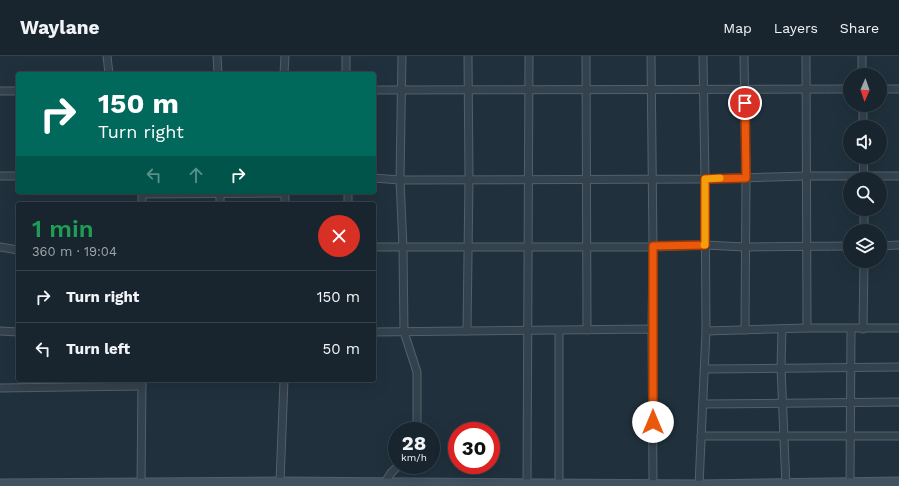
<!DOCTYPE html>
<meta charset="utf-8">
<style>
:root{--surface:#18252e;--page:#25313a;--text:#f1f3f6;--muted:#9fa5aa;--line:#36424a}
body{margin:0;font-family:"Work Sans",sans-serif;background:var(--page);color:var(--text);height:100vh;display:flex;flex-direction:column;font-size:15px;white-space:nowrap}
*{box-sizing:border-box;margin:0}
p{font-size:13px;color:var(--muted)}
.icon{flex:none;width:22px;height:22px;fill:none;stroke:currentColor;stroke-width:2;stroke-linecap:round;stroke-linejoin:round}
.map{position:relative;flex:1;overflow:hidden}
.drawer{position:absolute;left:16px;top:146px;width:360px;height:180px;display:flex;flex-direction:column;background:var(--surface);border-radius:4px;box-shadow:0 4px 16px #0002,0 0 0 1px var(--line)}
.drawer>*{flex:none}
.top-card{position:absolute;left:16px;top:16px;width:360px;height:122px;border-radius:4px;box-shadow:0 4px 16px #0002,0 0 0 1px var(--line);background:#00695c;color:#fff;overflow:hidden}
.needle{width:26px;rotate:182deg}
.controls{position:absolute;left:843px;top:12px;display:grid;gap:8px}
.controls a{display:grid;place-items:center;width:44px;height:44px;border-radius:50%;background:var(--surface);box-shadow:0 4px 16px #0002,0 0 0 1px var(--line);font-size:20px}
.speed{position:absolute;left:388px;top:366px;display:flex;gap:8px;font-size:20px;font-weight:700;text-align:center}
.speed>*{display:grid;place-content:center;width:52px;height:52px;border-radius:50%;background:var(--surface);box-shadow:0 4px 16px #0002,0 0 0 1px var(--line);line-height:1}
.speed small{font-size:10px;font-weight:400}
.speed .limit{border:6px solid #d22;background:#fff;color:#111}
.pin{position:absolute;display:grid;place-items:center;width:34px;height:34px;color:#fff;margin:-17px;border:2px solid #fff;border-radius:50%;box-shadow:0 1px 4px #0007}
.me{position:absolute;width:44px;margin:-22px;rotate:0deg;stroke-linejoin:round;filter:drop-shadow(0 0 3px #0008)}
.turn{display:flex;align-items:center;gap:14px;height:84px;padding:0 16px;font-size:18px}
.turn .icon{width:52px;height:52px;stroke-width:2.5}
.turn b{display:block;font-size:28px;line-height:34px}
.lanes{display:flex;align-items:center;height:38px;padding:0 16px;background:#0003;justify-content:center;gap:20px;direction:ltr}
.lanes .off{opacity:.35}
.round{display:grid;place-items:center;flex:none;width:42px;height:42px;border-radius:21px;background:var(--page)}
.summary{display:flex;align-items:center;justify-content:space-between;height:68px;padding:0 16px}
h1{font-size:24px;font-weight:600;line-height:30px;color:#1e9e55}
ul{padding:0;list-style:none}
li{display:flex;align-items:center;gap:12px;height:52px;padding:0 16px;border-top:1px solid var(--line)}
li div{flex:1}
li b{display:block;font-size:15px}
li em{font-style:normal}
header{display:flex;align-items:center;gap:24px;box-sizing:border-box;height:56px;padding:0 20px;background:var(--surface);border-bottom:1px solid var(--line)}
header strong{font-size:19px}
nav{display:flex;gap:22px;margin-inline-start:auto;font-size:14px}
.map>svg:first-child{display:block}
</style>
<header>
<strong>Waylane</strong>
<nav><a>Map</a><a>Layers</a><a>Share</a></nav>
</header>
<div class="map">
<svg width="899" height="430" viewBox="0 0 899 430">
<rect width="100%" height="100%" fill="#20313d"/>
<g fill="none" stroke-linecap="round" stroke-linejoin="round">
<g stroke="#52606b" stroke-width="9">
<g id="minor">
<polyline points="107,0 109,18"/>
<polyline points="217,0 218,18"/>
<polyline points="346,0 346,18"/>
<polyline points="402,0 400,124 403,192 404,276 417,316 417,375"/>
<polyline points="586,0 587,274"/>
<polyline points="651,0 653,191 652,273"/>
<polyline points="744,0 746,122 745,274"/>
<polyline points="806,0 807,272"/>
<polyline points="284,18 285,0"/>
<polyline points="862,19 862,0"/>
<polyline points="880,33 899,33"/>
<polyline points="374,34 850,33"/>
<polyline points="0,35 18,35"/>
<polyline points="863,49 863,71"/>
<polyline points="863,101 864,123"/>
<polyline points="0,120 18,120"/>
<polyline points="374,122 400,124 705,123 807,120 899,120"/>
<polyline points="142,136 142,148"/>
<polyline points="142,138 285,137"/>
<polyline points="220,148 220,136"/>
<polyline points="285,148 285,136"/>
<polyline points="348,148 348,136"/>
<polyline points="864,153 864,175"/>
<polyline points="880,190 899,189"/>
<polyline points="0,191 18,194"/>
<polyline points="374,191 653,191 705,189 745,191 850,190"/>
<polyline points="782,273 781,311 786,430"/>
<polyline points="863,273 864,205"/>
<polyline points="0,275 18,276"/>
<polyline points="467,275 469,123 468,0"/>
<polyline points="559,275 559,429"/>
<polyline points="706,275 807,272 899,272"/>
<polyline points="374,276 652,273 653,428"/>
<polyline points="705,313 899,311"/>
<polyline points="0,332 142,330"/>
<polyline points="703,348 899,346"/>
<polyline points="701,380 899,380"/>
<polyline points="280,426 284,324"/>
<polyline points="850,426 851,273"/>
<polyline points="384,428 391,417 399,409"/>
<polyline points="527,429 529,0"/>
<polyline points="699,429 706,275 705,123 703,0"/>
<polyline points="141,430 142,324"/>
</g>
</g>
<g stroke="#52606b" stroke-width="11">
<polyline id="secondary" points="0,428 280,426 699,429 899,426"/>
</g>
<use href="#minor" stroke="#34424d" stroke-width="7"/>
<use href="#secondary" stroke="#415261" stroke-width="9"/>
</g>
<g fill="none" stroke-linecap="round" stroke-linejoin="round">
<g stroke="#983908" stroke-width="10">
<polyline id="route" points="653,366 653,190 705,189 705,123 746,122 745,47"/>
</g>
<use href="#route" stroke="#ea580c" stroke-width="7"/>
<polyline stroke="#f59e0b" stroke-width="7" points="704,189 705,189 705,123 720,122"/>
</g>
</svg>
<div class="controls">
<a><svg class="needle" viewBox="-14 -14 28 28"><path d="M0-13l5 13h-10z" fill="#e53935"/><path d="M0 13l5-13h-10z" fill="#9fa5aa"/></svg></a>
<a><svg class="icon" aria-label="sound" viewBox="0 0 24 24"><path d="M4 9h4l5-4v14l-5-4H4zM17 9q2 3 0 6"/></svg></a>
<a><svg class="icon" aria-label="search" viewBox="0 0 24 24"><circle cx="10" cy="10" r="6"/><path d="M15 15l6 6"/></svg></a>
<a><svg class="icon" aria-label="layers" viewBox="0 0 24 24"><path d="M12 4l9 5-9 5-9-5zM3 14l9 5 9-5"/></svg></a>
</div>
<div class="speed"><div>28<small>km/h</small></div><div class="limit">30</div></div>
<div class="pin" style="left:745px;top:47px;background:#d93025"><svg class="icon" aria-label="arrive" viewBox="0 0 24 24"><path d="M6 21V4h12l-3 4 3 4H6"/></svg></div>
<svg class="me" style="left:653px;top:366px" viewBox="-20 -20 40 40"><circle r="19" fill="#fff"/><path d="M0-13L10 11 0 6-10 11z" fill="#ea580c"/></svg>
<div class="top-card">
<div class="turn"><svg class="icon" aria-label="right" viewBox="0 0 24 24"><path d="M7 20v-9h11M14 6l5 5-5 5"/></svg><div><b>150 m</b>Turn right</div></div>
<div class="lanes"><svg class="icon off" aria-label="left" viewBox="0 0 24 24"><path d="M17 20v-9H6M10 6l-5 5 5 5"/></svg><svg class="icon off" aria-label="ahead" viewBox="0 0 24 24"><path d="M12 20V5M6 11l6-6 6 6"/></svg><svg class="icon" aria-label="right" viewBox="0 0 24 24"><path d="M7 20v-9h11M14 6l5 5-5 5"/></svg></div>
</div>
<section class="drawer">
<div class="summary"><div><h1>1 min</h1><p>360 m · 19:04</p></div><a class="round" style="background:#d93025;color:#fff"><svg class="icon" aria-label="close" viewBox="0 0 24 24"><path d="M6 6l12 12M18 6L6 18"/></svg></a></div>
<ul>
<li><svg class="icon" aria-label="right" viewBox="0 0 24 24"><path d="M7 20v-9h11M14 6l5 5-5 5"/></svg><div><b>Turn right</b></div><em>150 m</em></li>
<li><svg class="icon" aria-label="left" viewBox="0 0 24 24"><path d="M17 20v-9H6M10 6l-5 5 5 5"/></svg><div><b>Turn left</b></div><em>50 m</em></li>
</ul>
</section>
</div>
